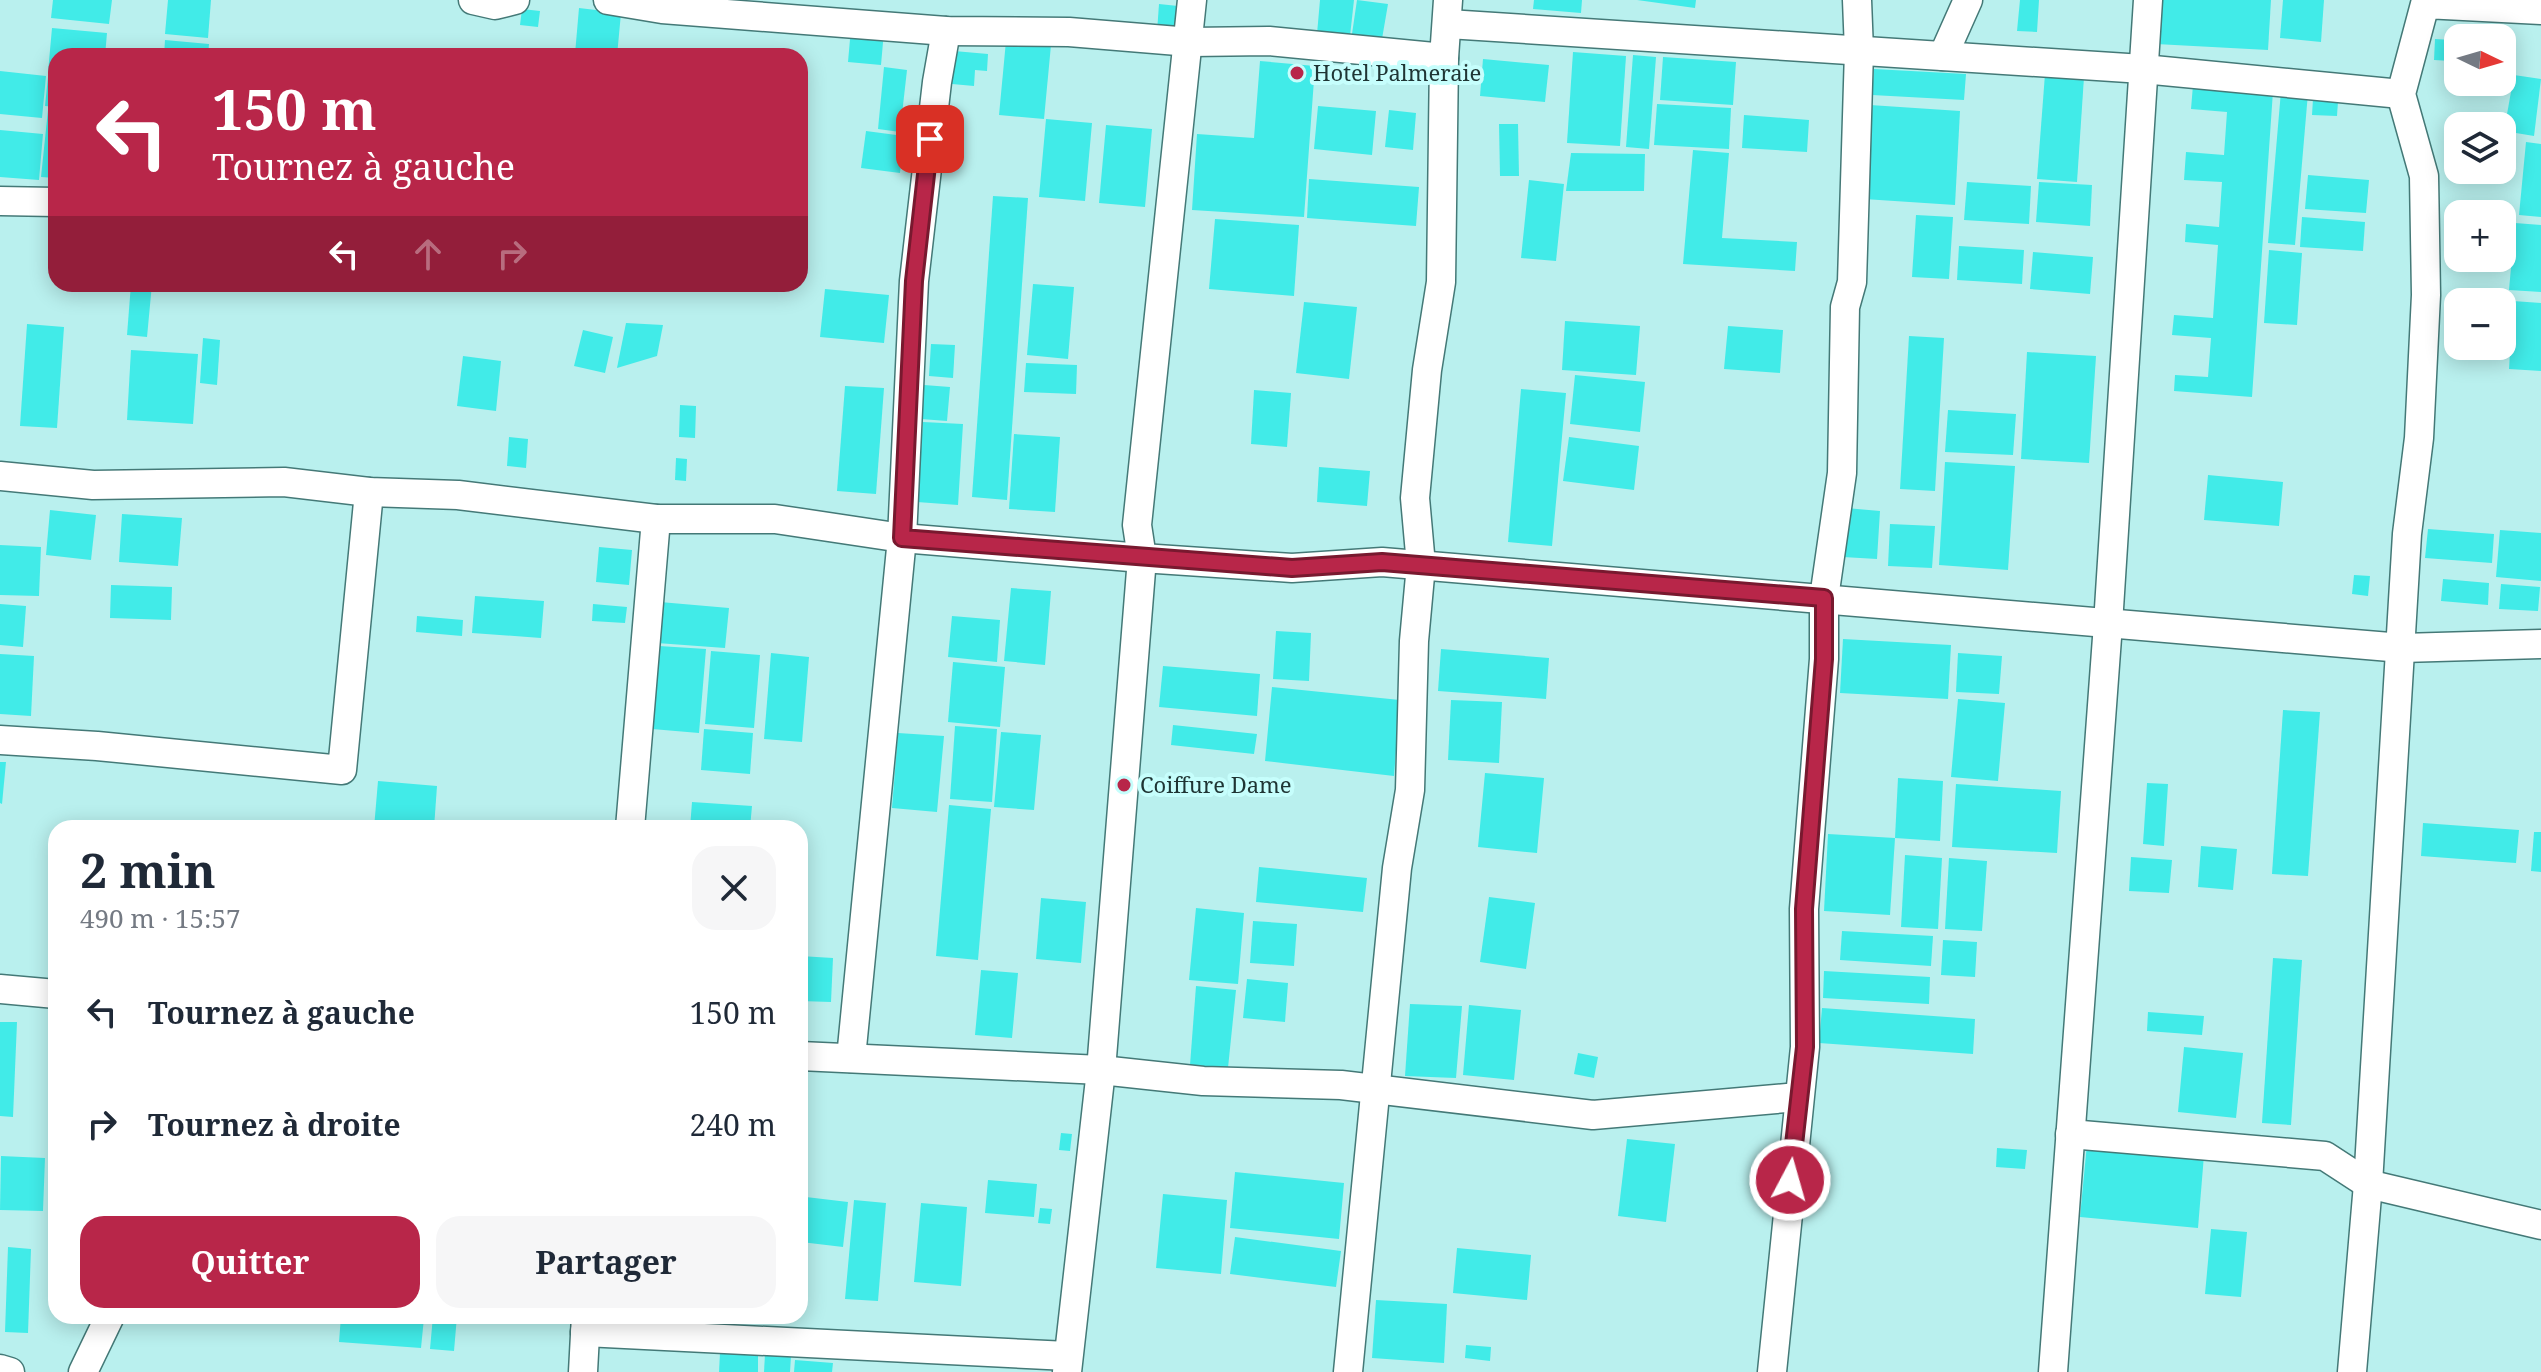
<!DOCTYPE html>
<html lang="fr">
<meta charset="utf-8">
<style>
:root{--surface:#fff;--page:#f6f6f7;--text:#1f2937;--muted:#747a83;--accent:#b82649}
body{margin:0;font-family:"Noto Serif",serif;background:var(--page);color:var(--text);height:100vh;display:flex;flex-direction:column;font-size:30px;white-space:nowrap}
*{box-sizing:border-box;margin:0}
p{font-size:26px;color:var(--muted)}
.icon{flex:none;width:44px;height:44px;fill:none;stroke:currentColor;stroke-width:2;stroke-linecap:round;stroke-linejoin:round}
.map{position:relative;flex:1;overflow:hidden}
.panel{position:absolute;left:48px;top:820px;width:760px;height:504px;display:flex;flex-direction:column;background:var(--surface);border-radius:24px;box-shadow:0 4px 20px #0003}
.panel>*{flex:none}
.guide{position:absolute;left:48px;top:48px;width:760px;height:244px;border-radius:24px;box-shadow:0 4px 20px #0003;background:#b82649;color:#fff;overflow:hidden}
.needle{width:52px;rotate:95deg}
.fabs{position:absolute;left:2444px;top:24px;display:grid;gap:16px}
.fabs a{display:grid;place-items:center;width:72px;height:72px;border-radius:16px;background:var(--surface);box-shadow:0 4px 20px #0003;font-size:40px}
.pin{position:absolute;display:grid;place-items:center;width:68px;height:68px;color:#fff;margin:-34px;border-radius:16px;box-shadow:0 4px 12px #0006}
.me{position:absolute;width:88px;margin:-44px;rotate:6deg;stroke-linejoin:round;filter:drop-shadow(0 0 6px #0008)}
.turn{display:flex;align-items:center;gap:28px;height:168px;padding:0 32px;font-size:36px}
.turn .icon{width:104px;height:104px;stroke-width:2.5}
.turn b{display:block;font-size:56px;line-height:68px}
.lanes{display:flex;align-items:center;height:76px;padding:0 32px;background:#0003;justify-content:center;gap:40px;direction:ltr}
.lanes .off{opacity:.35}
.round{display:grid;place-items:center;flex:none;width:84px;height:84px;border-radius:24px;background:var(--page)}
.headline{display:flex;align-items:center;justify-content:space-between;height:136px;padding:0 32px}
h1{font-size:48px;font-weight:700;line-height:60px}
.cta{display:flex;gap:16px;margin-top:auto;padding:16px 32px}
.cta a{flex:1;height:92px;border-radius:24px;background:var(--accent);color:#fff;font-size:32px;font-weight:700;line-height:92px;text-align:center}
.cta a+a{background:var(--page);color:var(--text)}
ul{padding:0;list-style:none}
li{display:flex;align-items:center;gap:24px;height:112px;padding:0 32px}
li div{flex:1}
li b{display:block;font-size:30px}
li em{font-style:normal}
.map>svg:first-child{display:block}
</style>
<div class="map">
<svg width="2541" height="1372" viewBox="0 0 2541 1372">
<rect width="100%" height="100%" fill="#b9f0ee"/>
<g fill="#41ebe8">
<polygon points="53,0 112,0 109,24 51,18"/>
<polygon points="168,0 211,0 208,38 165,34"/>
<polygon points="1320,0 1354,0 1350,36 1317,34"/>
<polygon points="1357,0 1388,4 1382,39 1352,34"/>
<polygon points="1534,0 1582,0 1581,13 1533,9"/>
<polygon points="1637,0 1696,0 1695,8"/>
<polygon points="2020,0 2039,0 2037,32 2017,31"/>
<polygon points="2159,0 2271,0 2268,50 2156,44"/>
<polygon points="2283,0 2324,0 2321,42 2280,38"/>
<polygon points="1159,4 1178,6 1176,33 1157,32"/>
<polygon points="579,8 621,13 617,56 575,54"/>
<polygon points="522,9 540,11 538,27 520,25"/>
<polygon points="52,28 107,33 105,56 56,56 56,73 48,72"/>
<polygon points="851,28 884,31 881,65 848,62"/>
<polygon points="2435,39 2452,40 2451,61 2434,60"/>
<polygon points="165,40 209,44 208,56 164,56"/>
<polygon points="1006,41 1051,45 1044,119 999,115"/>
<polygon points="954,51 988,54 987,71 975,70 974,86 952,84"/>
<polygon points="1573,52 1626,56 1620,146 1567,143"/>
<polygon points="1633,55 1656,57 1649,149 1626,147"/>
<polygon points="1663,57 1736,62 1733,105 1660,100"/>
<polygon points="1483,59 1549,65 1545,102 1480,96"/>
<polygon points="1260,61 1315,66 1304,217 1192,210 1197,134 1254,138"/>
<polygon points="884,67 907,70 900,132 878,129"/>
<polygon points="1874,69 1966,74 1964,100 1872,95"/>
<polygon points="0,71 46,76 42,118 0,114"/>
<polygon points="2045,74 2084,77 2077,182 2037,179"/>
<polygon points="2514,75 2541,79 2534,136 2504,131"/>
<polygon points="48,77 56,78 56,107 45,106"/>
<polygon points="2193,85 2273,91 2252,397 2174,391 2175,375 2208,377 2211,338 2172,335 2174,315 2213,318 2218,245 2185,242 2186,224 2219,227 2222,182 2184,180 2186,152 2224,155 2227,112 2191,109"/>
<polygon points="2281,91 2308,93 2295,245 2268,243"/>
<polygon points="2313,99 2338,101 2337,116 2312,115"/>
<polygon points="1657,104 1731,108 1729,149 1654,145"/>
<polygon points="1870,105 1960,111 1955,205 1864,199"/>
<polygon points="1318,106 1376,111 1372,155 1314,149"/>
<polygon points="48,110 56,111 56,178 41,177"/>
<polygon points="1389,110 1416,113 1413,150 1385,147"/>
<polygon points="1744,115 1809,120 1807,152 1742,148"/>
<polygon points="1046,119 1092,123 1085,201 1039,197"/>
<polygon points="1499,124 1518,124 1519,176 1500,176"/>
<polygon points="1106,125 1152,129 1145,207 1099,203"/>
<polygon points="0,130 43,134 39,180 0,177"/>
<polygon points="866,131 904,136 900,173 861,168"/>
<polygon points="2526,142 2541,144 2541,217 2519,215"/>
<polygon points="1693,150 1729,153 1722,238 1797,242 1795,271 1683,264"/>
<polygon points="1571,153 1645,154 1644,191 1566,191"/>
<polygon points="2308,175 2369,180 2366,213 2305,209"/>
<polygon points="1309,179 1419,187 1416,226 1307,218"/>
<polygon points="1529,180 1564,184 1556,261 1521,258"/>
<polygon points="1967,182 2031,186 2029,224 1964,220"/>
<polygon points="2039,182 2092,185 2090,226 2036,222"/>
<polygon points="993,196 1028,198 1007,500 972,497"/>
<polygon points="1916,215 1953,217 1949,279 1912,277"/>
<polygon points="2302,217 2365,222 2363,251 2300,247"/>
<polygon points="1215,219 1299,225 1294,296 1209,289"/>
<polygon points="2515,223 2541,225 2541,292 2509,290"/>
<polygon points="1959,246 2024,250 2022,284 1957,280"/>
<polygon points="2269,250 2302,253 2297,325 2264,323"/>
<polygon points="2033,252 2093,257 2090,294 2030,289"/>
<polygon points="131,284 152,284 147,337 127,335"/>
<polygon points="1033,284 1074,287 1068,359 1027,355"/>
<polygon points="825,289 889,295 884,343 820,337"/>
<polygon points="2451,299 2458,300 2458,343 2447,342"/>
<polygon points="2513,301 2541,303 2541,371 2509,369"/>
<polygon points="1304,302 1357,307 1349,379 1296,373"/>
<polygon points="1565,321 1640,326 1636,375 1562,370"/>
<polygon points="626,323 663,325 657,356 617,368"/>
<polygon points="27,324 64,327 57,428 20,426"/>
<polygon points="1728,326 1783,330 1780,373 1724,369"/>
<polygon points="583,330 613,337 605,373 574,366"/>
<polygon points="1909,336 1944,338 1935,491 1900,489"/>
<polygon points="203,338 220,340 217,385 200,383"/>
<polygon points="931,344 955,345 953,378 929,376"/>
<polygon points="131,350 198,354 193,424 127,420"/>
<polygon points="2027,352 2096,356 2089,463 2021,459"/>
<polygon points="463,356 501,361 496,411 457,406"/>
<polygon points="1026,363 1077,365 1076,394 1024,392"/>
<polygon points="1575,375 1645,382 1640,432 1570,424"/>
<polygon points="924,385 950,387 947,421 921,419"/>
<polygon points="845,386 884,388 876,494 837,491"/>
<polygon points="1521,389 1566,393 1552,546 1508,542"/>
<polygon points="1254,390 1291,393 1287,447 1251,444"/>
<polygon points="680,405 696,406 695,438 679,437"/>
<polygon points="1948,410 2016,414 2013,455 1945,452"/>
<polygon points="923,422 963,424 958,505 917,502"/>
<polygon points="1014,434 1060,437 1055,512 1009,509"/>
<polygon points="509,437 528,439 526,468 507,466"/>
<polygon points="1569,437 1639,446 1634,490 1563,481"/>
<polygon points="676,458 687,459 686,481 675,480"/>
<polygon points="1945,462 2015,466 2008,570 1939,565"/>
<polygon points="1319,467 1370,471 1367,506 1317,502"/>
<polygon points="2208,475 2283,482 2279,526 2204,520"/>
<polygon points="1846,508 1880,511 1877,559 1843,557"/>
<polygon points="50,510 96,515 91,560 46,555"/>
<polygon points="122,514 182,518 178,566 119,562"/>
<polygon points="1890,524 1935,526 1932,568 1888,566"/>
<polygon points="2428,529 2494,534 2492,563 2425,558"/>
<polygon points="2500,530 2541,533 2541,581 2496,577"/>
<polygon points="0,545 41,547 39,596 0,595"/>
<polygon points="599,547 632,550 629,585 596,582"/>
<polygon points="2354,575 2370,576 2368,596 2352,594"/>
<polygon points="2443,579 2489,583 2488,605 2441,601"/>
<polygon points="2501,584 2540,587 2538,611 2499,609"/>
<polygon points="111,585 172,587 171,620 110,618"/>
<polygon points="1011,588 1051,591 1045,665 1004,661"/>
<polygon points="475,596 544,601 541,638 472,633"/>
<polygon points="660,602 729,608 725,648 657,643"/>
<polygon points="0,604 26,606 23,647 0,645"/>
<polygon points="593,604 627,607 625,623 592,621"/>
<polygon points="417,616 463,620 462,636 416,632"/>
<polygon points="952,616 1000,620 997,662 948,657"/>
<polygon points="1276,631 1311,633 1309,681 1273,679"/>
<polygon points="1843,639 1951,645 1948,699 1840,693"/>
<polygon points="659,646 706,649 699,733 652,729"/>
<polygon points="1441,649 1549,658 1546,699 1438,691"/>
<polygon points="711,651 760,655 754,728 705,724"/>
<polygon points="771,653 809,657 802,742 764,739"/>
<polygon points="1958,653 2002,656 1999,694 1956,692"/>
<polygon points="0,654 34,656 31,716 0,714"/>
<polygon points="953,662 1005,667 1000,727 948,722"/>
<polygon points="1163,666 1260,674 1257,716 1159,707"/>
<polygon points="1272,687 1400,700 1394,776 1265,761"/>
<polygon points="1958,699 2005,703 1998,781 1951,777"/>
<polygon points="1451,700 1502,702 1499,763 1448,760"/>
<polygon points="2283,710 2320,712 2308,876 2272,874"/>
<polygon points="1173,725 1257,734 1254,754 1171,745"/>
<polygon points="955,726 997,729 992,802 950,799"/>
<polygon points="704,729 753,733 750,774 701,770"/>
<polygon points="1001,732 1041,735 1034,810 994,807"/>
<polygon points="898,733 944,736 937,812 892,808"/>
<polygon points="0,762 6,762 2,804 0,803"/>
<polygon points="1485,773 1544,778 1537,853 1478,847"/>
<polygon points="1898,778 1943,781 1940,841 1895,838"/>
<polygon points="378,781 437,786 434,828 374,828"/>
<polygon points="2147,783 2168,784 2164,846 2143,844"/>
<polygon points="1956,784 2061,791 2057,853 1952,847"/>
<polygon points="692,802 752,806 750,828 690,828"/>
<polygon points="949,805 991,809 978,960 936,956"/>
<polygon points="2423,823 2519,830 2516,863 2421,856"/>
<polygon points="2534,832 2541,832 2541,872 2531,871"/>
<polygon points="1828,834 1895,838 1890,915 1824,911"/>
<polygon points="2201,846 2237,849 2233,890 2198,887"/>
<polygon points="1905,855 1942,858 1938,929 1901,927"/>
<polygon points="2131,857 2172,860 2169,893 2129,891"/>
<polygon points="1949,858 1987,861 1982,931 1945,929"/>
<polygon points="1259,867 1367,878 1363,912 1256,902"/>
<polygon points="1489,897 1535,903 1526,969 1480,962"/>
<polygon points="1041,898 1086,902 1081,963 1036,959"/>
<polygon points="1196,908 1244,913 1238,984 1189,980"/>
<polygon points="1253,921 1297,924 1294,966 1250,963"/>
<polygon points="1842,931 1933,936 1931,966 1840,960"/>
<polygon points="1943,940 1977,942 1975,977 1941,975"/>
<polygon points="800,956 833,958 831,1002 800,1001"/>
<polygon points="2273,958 2302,960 2291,1125 2262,1123"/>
<polygon points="981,970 1018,973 1012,1038 975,1035"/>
<polygon points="1824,971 1930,977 1929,1004 1823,998"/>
<polygon points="1247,979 1288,983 1285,1022 1243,1018"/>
<polygon points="1196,986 1236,990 1228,1068 1190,1065"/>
<polygon points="1410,1004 1462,1006 1456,1078 1405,1076"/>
<polygon points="1469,1005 1521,1010 1514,1080 1463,1075"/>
<polygon points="1822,1008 1975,1019 1973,1054 1819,1043"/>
<polygon points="2148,1012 2204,1016 2202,1035 2147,1031"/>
<polygon points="0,1022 17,1022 13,1117 0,1116"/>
<polygon points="2184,1047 2243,1053 2236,1118 2178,1112"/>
<polygon points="1578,1053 1598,1057 1594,1078 1574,1074"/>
<polygon points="1061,1133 1072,1134 1070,1151 1059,1150"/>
<polygon points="1627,1139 1675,1144 1666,1222 1618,1216"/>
<polygon points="2087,1144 2204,1155 2198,1228 2080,1217"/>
<polygon points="1997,1148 2027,1150 2025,1169 1996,1167"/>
<polygon points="1,1156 45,1158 43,1211 0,1210"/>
<polygon points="1235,1172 1344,1183 1339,1239 1230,1228"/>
<polygon points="988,1180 1037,1184 1034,1217 985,1213"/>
<polygon points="1163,1194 1227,1200 1221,1274 1156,1268"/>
<polygon points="806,1197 848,1202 843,1247 801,1242"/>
<polygon points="854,1200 886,1203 878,1301 845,1299"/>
<polygon points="921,1203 967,1207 961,1286 914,1282"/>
<polygon points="1040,1208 1052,1209 1050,1224 1038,1223"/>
<polygon points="2211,1229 2247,1232 2241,1297 2205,1294"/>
<polygon points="1235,1237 1341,1251 1336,1287 1230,1274"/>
<polygon points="8,1247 31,1249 28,1333 5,1332"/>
<polygon points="1457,1248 1531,1255 1527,1300 1453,1293"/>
<polygon points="1376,1300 1447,1304 1444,1363 1372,1358"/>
<polygon points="341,1316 424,1318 421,1348 339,1342"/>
<polygon points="433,1316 457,1316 454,1351 430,1349"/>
<polygon points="1466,1345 1491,1347 1490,1361 1465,1358"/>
<polygon points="720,1353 758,1355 758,1372 719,1372"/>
<polygon points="765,1354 791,1356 790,1372 764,1372"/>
<polygon points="795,1360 833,1363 832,1372 794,1372"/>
</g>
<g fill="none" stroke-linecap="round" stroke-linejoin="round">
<g stroke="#447977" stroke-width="31">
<g id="street">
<polyline points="473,0 495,5 515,0"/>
<polyline points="608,0 662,9 946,31 1069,32 1190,42 1269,41 1444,58"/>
<polyline points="1448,24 2143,69 2401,94"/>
<polyline points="1943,56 1968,0"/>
<polyline points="0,201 56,202"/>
<polyline points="0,476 93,485 284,482 369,492 458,495 656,519 775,519 902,538 1142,558 1292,568 1382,562 2402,648 2541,644"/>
<polyline points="0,740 97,746 342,770 369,492"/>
<polyline points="630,828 656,519"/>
<polyline points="0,989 56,994"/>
<polyline points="800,1056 1101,1070 1203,1081 1341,1085 1593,1115 1798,1097"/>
<polyline points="851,1058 902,538 914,281 937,82 946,31"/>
<polyline points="2070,1134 2325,1156 2368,1184 2541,1225"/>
<polyline points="585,1332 1068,1356"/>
<polyline points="0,1369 10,1372"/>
<polyline points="83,1372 110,1316"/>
<polyline points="583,1372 586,1316"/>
<polyline points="1067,1372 1101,1070 1142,558 1137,525 1192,0"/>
<polyline points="1348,1372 1397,868 1410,790 1414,641 1421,565 1415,498 1427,370 1441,282 1444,58 1448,0"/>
<polyline points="1772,1372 1805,1047 1804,909 1824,659 1824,598 1842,473 1845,307 1852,282 1859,51 1857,0"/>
<polyline points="2053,1372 2108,624 2148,0"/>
<polyline points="2352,1372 2368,1184 2407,534 2419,438 2426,295 2424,176 2401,94 2425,4 2541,10"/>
</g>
</g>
<use href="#street" stroke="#fff" stroke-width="28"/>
</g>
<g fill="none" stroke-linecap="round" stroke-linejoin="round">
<g stroke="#78192f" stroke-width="20">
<polyline id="route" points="930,139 914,281 902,538 1292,568 1382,562 1824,598 1824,659 1804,909 1805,1047 1790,1180"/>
</g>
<use href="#route" stroke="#b82649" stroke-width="14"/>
</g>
<g fill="#b82649" stroke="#c6fefc" stroke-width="3">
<circle cx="1297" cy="73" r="8"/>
<circle cx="1124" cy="785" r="8"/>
</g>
<g text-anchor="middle" stroke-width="8" stroke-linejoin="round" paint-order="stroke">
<g font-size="22" fill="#1f3534" stroke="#c6fefc" text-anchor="start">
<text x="1313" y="81">Hotel Palmeraie</text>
<text x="1140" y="793">Coiffure Dame</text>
</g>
</g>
</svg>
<div class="fabs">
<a><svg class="needle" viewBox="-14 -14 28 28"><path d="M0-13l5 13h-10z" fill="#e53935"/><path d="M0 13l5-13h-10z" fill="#747a83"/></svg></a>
<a><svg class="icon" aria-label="layers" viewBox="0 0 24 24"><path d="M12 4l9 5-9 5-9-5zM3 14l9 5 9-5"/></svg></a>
<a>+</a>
<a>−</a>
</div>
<div class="pin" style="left:930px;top:139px;background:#d93025"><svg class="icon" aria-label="arrive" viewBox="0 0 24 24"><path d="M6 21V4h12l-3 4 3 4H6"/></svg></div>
<svg class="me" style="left:1790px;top:1180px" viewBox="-20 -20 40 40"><circle r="17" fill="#b82649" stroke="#fff" stroke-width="3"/><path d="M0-11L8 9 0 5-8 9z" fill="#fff"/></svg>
<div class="guide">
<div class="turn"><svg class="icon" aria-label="left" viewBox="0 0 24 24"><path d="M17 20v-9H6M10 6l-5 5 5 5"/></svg><div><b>150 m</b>Tournez à gauche</div></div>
<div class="lanes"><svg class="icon" aria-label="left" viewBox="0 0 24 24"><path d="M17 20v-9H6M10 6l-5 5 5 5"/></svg><svg class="icon off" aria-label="ahead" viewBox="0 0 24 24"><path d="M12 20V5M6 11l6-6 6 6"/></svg><svg class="icon off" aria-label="right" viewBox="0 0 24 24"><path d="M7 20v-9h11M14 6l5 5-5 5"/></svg></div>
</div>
<section class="panel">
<div class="headline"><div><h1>2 min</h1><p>490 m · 15:57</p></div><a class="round"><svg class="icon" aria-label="close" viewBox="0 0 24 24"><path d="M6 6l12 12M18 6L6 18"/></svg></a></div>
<ul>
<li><svg class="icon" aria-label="left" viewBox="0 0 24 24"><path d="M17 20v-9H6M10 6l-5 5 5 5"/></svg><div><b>Tournez à gauche</b></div><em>150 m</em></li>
<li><svg class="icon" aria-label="right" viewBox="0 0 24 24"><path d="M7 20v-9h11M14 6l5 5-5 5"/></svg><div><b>Tournez à droite</b></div><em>240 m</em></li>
</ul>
<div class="cta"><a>Quitter</a><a>Partager</a></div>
</section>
</div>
